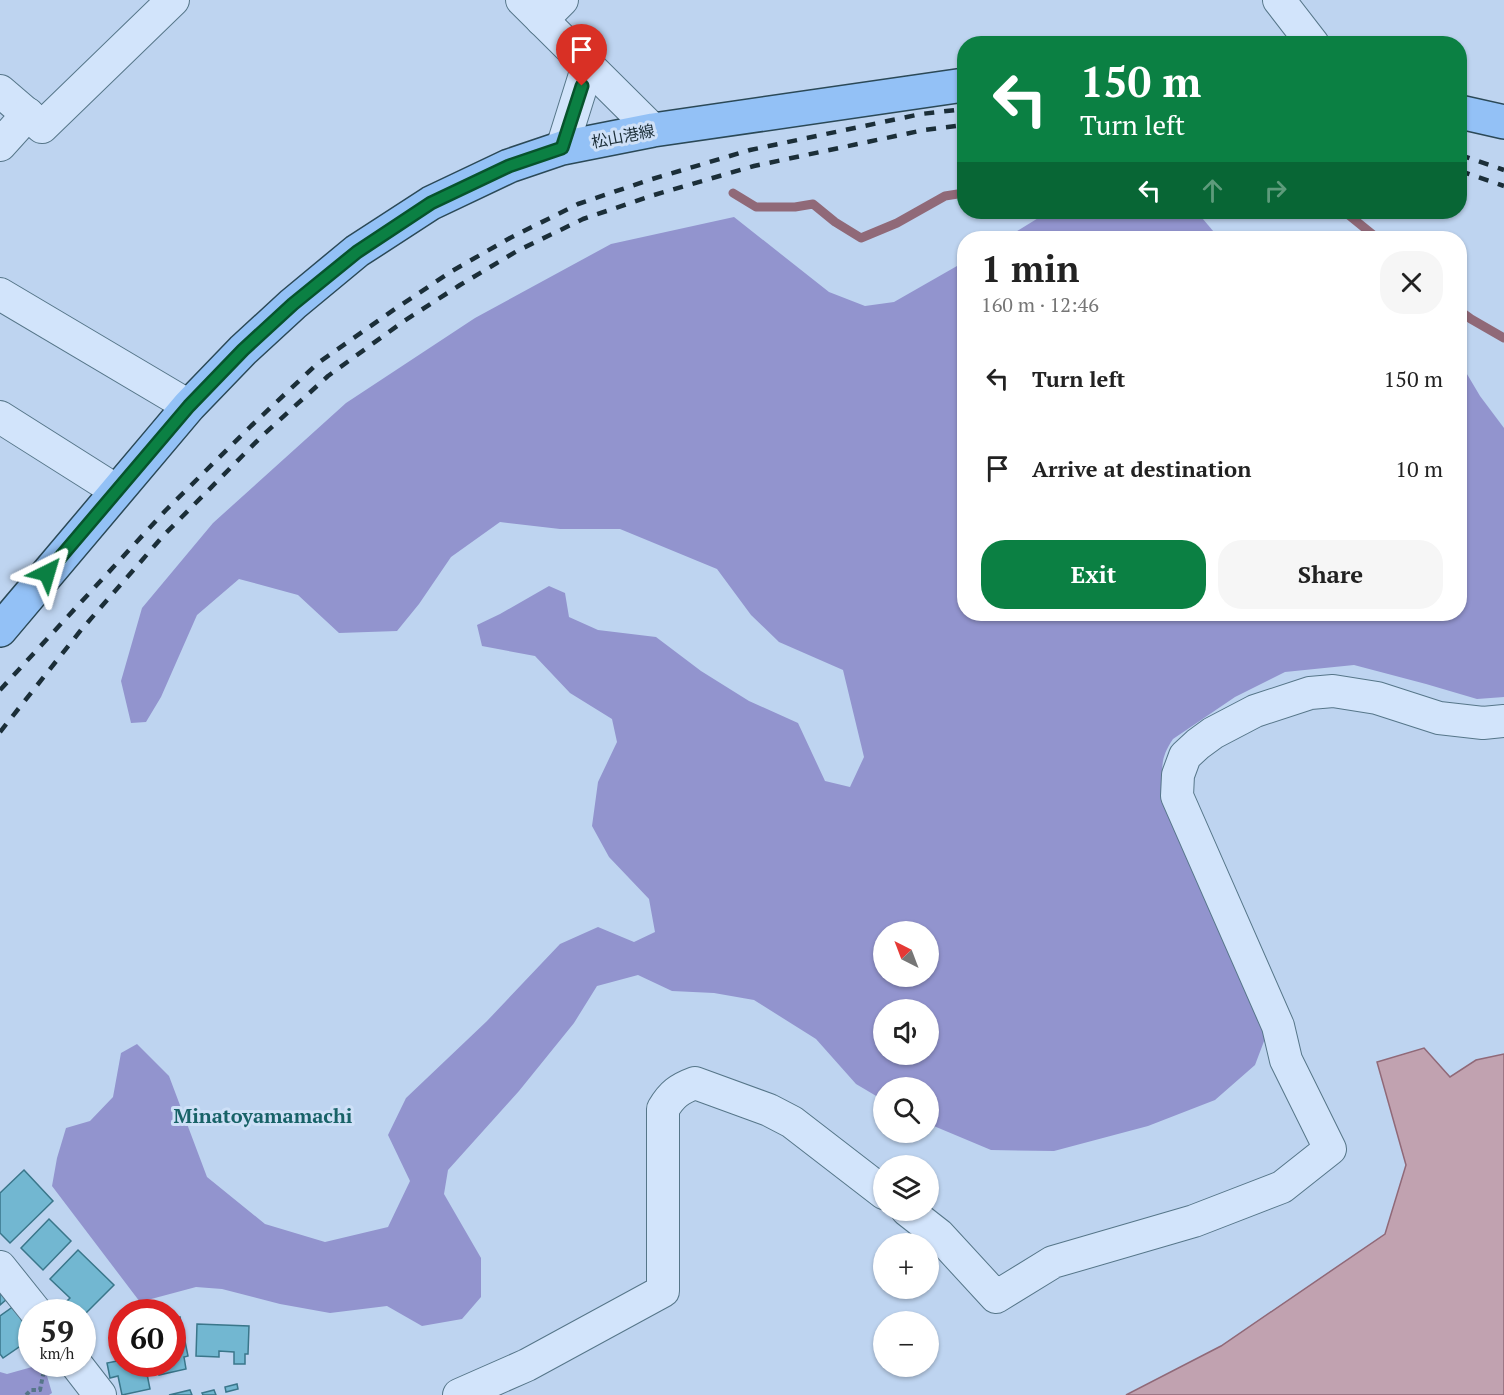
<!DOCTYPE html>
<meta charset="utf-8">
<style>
:root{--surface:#fff;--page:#f6f6f6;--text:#222;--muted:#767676;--accent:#0b8043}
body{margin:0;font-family:"PT Serif","Noto Sans JP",serif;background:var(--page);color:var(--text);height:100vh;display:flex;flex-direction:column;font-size:22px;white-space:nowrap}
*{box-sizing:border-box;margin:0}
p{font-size:20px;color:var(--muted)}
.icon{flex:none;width:33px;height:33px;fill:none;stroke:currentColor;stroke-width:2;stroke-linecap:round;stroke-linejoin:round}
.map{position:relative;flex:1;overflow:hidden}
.details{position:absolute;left:957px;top:231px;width:510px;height:390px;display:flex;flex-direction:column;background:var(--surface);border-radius:24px;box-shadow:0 2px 4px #0004}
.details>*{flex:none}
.guide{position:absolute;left:957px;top:36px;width:510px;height:183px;border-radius:24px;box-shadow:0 2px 4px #0004;background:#0b8043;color:#fff;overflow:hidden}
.needle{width:39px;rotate:318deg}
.tools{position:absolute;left:873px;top:921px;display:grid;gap:12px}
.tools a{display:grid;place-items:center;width:66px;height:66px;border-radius:50%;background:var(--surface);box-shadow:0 2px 4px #0004;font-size:30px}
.speed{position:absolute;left:18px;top:1299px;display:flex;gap:12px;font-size:30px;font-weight:700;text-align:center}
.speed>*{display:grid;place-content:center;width:78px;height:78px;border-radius:50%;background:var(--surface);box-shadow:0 2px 4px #0004;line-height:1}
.speed small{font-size:15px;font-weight:400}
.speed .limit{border:9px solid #d22;background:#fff;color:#111}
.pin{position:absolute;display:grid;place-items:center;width:51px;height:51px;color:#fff;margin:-62px -26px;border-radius:50% 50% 50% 0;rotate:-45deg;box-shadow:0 0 6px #0007}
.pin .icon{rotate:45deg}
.me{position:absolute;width:66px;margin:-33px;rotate:40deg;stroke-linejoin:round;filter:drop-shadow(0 0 4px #0008)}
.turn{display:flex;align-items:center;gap:21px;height:126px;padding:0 24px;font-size:27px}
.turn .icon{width:78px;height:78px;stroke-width:2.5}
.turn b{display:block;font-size:42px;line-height:51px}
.lanes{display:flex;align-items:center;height:57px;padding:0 24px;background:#0003;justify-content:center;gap:30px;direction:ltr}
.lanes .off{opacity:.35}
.round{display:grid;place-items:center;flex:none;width:63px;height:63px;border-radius:24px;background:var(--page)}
.headline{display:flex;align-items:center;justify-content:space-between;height:102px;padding:0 24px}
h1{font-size:36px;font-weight:700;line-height:45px}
.button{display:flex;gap:12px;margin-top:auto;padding:12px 24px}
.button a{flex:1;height:69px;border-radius:24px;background:var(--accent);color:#fff;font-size:24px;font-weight:700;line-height:69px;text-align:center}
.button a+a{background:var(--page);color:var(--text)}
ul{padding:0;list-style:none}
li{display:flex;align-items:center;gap:18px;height:90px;padding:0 24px}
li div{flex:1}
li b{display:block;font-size:22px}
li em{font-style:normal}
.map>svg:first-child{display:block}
</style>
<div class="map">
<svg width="1504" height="1395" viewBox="0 0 1504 1395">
<rect width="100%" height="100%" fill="#bed4f0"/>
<g fill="#9294ce" fill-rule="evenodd">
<polygon points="1048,212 1197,212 1219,238 1006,238"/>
<path d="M734,217L829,292L865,306L894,302L964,262V614H1460V367L1464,369L1480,396L1504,428V697L1477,699L1426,684L1354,665L1285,672L1235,697L1173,739C1156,764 1163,776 1169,803L1272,1020L1255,1065L1215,1100L1148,1126L1054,1151L991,1150L929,1124L928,1088H884L883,1100L856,1084L816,1039L754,1000L714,993L672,991L638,975L597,986L574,1023L519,1091L448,1170L444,1194L481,1258V1297L462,1319L422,1326L387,1306L330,1313L280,1304L222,1289L196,1287L140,1302L52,1186L57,1158L66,1128L90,1121L113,1097L121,1053L137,1044L169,1076L207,1177L265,1224L325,1242L388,1227L410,1181L388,1135L406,1098L487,1021L560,944L598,927L634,942L655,932L649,899L609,857L592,826L598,782L617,742L612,719L570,693L535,656L482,646L477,625L500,614L549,586L565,593L569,617L598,630L656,637L701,671L749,701L798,723L825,781L850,787L864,757L843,670L779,642L751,615L717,569L620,529H560L500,522L451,557L419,604L397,631L339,633L298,595L239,579L197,615L161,697L146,722L131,723L121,681L142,608L213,523L346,403L475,318L611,244ZM884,932H928V976H884ZM884,1010H928V1054H884Z"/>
<polygon points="32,1367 47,1376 52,1393 49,1395 0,1395 0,1372 7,1374"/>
</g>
<polygon fill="#c1a2b0" stroke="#906978" stroke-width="1.5" points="1424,1048 1450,1077 1476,1060 1504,1054 1504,1395 1126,1395 1221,1346 1385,1234 1406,1165 1377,1062"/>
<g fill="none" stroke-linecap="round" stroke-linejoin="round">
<g stroke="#906978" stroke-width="9">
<polyline points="733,193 756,207 795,207 813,204 835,222 861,238 897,223 945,196 964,193"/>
<polyline points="1345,212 1377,238"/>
<polyline points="1460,311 1471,319 1504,338"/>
</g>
</g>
<g fill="#72b7d1" stroke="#3a768a" stroke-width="1.5">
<polygon points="24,1170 53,1201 10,1243 0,1233 0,1193"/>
<polygon points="49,1219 71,1241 43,1270 21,1248"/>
<polygon points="78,1250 114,1285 82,1317 82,1312 70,1312 63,1305 70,1298 50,1279"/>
<polygon points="0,1291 7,1299 0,1305"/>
<polygon points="14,1306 32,1329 32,1338 3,1358 0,1354 0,1316"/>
<polygon points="180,1317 188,1356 184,1357 186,1369 159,1375 156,1364 172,1364 172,1319"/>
<polygon points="197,1324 249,1326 248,1354 245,1354 245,1364 234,1364 234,1352 219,1351 219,1357 196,1356"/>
<polygon points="122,1334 122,1349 116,1350 114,1336"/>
<polygon points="122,1360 122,1364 145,1364 150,1389 122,1395 118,1376 110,1378 107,1363"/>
<polygon points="237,1384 238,1389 226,1392 225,1387"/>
<polygon points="190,1390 192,1395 169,1395"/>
<polygon points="214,1390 216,1395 203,1395 202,1393"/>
</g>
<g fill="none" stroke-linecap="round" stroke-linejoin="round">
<g stroke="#567689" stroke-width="34">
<g id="minor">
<polyline points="522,0 653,130"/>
<polyline points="1279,0 1313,44"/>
<polyline points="542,20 562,0"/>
<polyline points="0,91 42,127 173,0"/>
<polyline points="0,145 28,114"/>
<polyline points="562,148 588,65"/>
<polyline points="0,294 189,406"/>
<polyline points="0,417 117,491"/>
<polyline points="907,1210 939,1235 996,1297 1053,1262 1194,1221 1282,1187 1330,1149 1286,1060 1278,1026 1177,796 1178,775 1185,756 1198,744 1213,733 1255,711 1310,693 1333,691 1377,698 1439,718 1483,723 1504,721"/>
<polyline points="0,1267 36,1312"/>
<polyline points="76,1364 100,1395"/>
<path d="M459,1395L527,1365L663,1291V1109C672,1094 679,1089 695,1083L769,1110L792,1122L884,1193"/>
</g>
</g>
<g stroke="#2b4957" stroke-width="36">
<g id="primary">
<polyline points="1460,112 1504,122"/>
<polyline points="0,630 189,406 243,350 293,304 357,251 431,203 509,166 562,148 653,130 964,85"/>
</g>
</g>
<polyline stroke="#567689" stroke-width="4" stroke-dasharray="4.5 3" stroke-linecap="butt" points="26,1395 31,1390 40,1390 44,1370"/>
<use href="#minor" stroke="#d2e4fb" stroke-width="32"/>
<use href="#primary" stroke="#93c1f6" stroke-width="33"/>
<g stroke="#1b2e38" stroke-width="4.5" stroke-dasharray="10 10" stroke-linecap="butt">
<polyline points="1460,155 1504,170"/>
<polyline points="1460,171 1504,186"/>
<polyline points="0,690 166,510 251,426 318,363 395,309 452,271 510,238 578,204 649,180 750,150 921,114 964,109"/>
<polyline points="0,732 81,630 164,535 262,436 328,376 404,321 460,285 517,251 583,219 654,195 754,166 924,130 964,125"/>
</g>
</g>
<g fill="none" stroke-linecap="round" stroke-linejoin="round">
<g stroke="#07532c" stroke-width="15">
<polyline id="route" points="47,573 189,406 243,350 293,304 357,252 431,203 509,166 562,148 582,86"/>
</g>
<use href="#route" stroke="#0b8043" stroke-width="10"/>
</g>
<g text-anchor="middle" stroke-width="6" stroke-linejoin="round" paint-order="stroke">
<g font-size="16" fill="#1b2e38" stroke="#cee0f7">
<text transform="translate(623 136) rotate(-11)" y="6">松山港線</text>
</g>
<g font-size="20" font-weight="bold" fill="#186267" stroke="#cee0f7">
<text x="263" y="1123">Minatoyamamachi</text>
</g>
</g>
</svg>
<div class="tools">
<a><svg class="needle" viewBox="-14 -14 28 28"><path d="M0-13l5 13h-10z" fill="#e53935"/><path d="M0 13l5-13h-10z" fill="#767676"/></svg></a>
<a><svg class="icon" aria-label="sound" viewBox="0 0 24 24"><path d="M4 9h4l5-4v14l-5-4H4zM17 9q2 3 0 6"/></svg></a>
<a><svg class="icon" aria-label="search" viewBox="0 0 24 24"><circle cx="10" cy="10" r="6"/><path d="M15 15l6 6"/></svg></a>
<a><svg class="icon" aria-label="layers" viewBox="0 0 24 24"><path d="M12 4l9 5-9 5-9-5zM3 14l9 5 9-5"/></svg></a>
<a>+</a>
<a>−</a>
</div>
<div class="speed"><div>59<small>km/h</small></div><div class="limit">60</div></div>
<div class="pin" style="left:582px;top:86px;background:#d93025"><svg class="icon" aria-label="arrive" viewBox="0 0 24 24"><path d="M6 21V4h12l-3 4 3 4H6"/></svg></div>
<svg class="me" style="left:47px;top:573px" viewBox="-20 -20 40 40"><path d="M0-17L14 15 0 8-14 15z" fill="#0b8043" stroke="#fff" stroke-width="4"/></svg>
<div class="guide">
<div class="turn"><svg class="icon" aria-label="left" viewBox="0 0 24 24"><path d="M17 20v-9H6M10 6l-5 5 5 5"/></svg><div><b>150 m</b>Turn left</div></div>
<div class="lanes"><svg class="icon" aria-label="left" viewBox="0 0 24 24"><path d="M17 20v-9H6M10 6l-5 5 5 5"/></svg><svg class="icon off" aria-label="ahead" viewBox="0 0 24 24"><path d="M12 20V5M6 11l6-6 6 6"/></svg><svg class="icon off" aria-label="right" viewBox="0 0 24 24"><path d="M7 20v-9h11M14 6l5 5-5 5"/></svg></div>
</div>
<section class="details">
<div class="headline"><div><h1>1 min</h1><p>160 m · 12:46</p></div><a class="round"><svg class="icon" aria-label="close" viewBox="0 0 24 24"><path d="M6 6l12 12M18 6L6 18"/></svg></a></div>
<ul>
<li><svg class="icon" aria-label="left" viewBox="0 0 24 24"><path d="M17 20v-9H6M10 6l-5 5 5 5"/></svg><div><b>Turn left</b></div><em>150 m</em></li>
<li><svg class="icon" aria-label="arrive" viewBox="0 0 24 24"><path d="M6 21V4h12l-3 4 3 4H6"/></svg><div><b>Arrive at destination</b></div><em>10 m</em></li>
</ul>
<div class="button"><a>Exit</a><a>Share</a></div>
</section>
</div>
